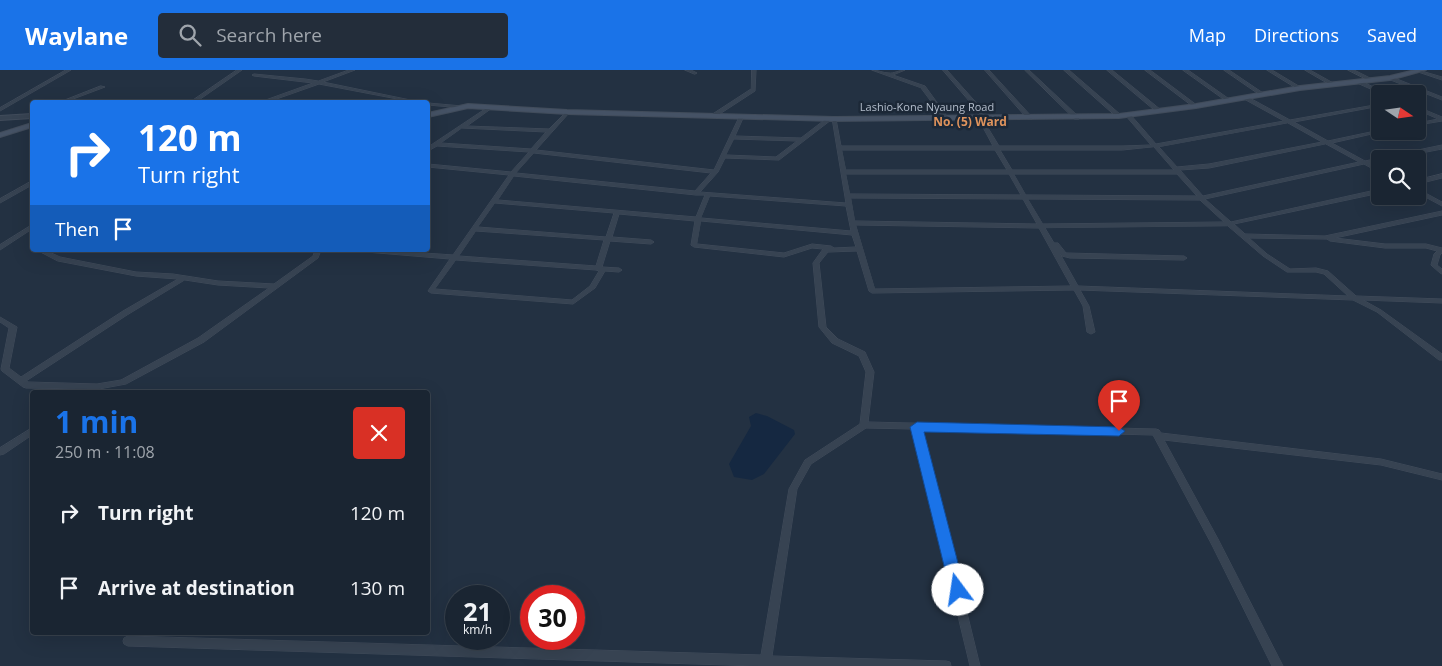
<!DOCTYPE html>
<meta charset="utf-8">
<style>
:root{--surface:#1a2532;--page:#232d3a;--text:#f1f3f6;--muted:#9fa5ac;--line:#38424d;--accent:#1a73e8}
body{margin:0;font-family:"Open Sans",sans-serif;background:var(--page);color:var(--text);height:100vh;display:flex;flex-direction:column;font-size:19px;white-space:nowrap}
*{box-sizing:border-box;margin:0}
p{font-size:16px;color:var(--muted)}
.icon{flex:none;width:28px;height:28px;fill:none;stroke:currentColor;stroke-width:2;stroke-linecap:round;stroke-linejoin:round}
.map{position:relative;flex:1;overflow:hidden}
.details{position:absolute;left:30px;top:320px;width:400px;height:245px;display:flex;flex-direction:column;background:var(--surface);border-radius:5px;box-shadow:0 5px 20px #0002,0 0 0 1px var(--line)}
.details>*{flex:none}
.hud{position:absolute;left:30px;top:30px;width:400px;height:152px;border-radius:5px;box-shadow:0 5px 20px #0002,0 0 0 1px var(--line);background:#1a73e8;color:#fff;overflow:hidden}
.needle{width:32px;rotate:103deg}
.controls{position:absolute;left:1371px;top:15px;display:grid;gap:10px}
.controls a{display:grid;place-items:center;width:55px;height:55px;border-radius:5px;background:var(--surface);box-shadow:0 5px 20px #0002,0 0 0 1px var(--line);font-size:25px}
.speed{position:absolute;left:445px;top:515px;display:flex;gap:10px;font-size:25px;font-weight:700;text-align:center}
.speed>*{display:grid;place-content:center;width:65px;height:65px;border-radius:50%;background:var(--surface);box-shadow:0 5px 20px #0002,0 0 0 1px var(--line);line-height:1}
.speed small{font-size:12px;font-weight:400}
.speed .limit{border:8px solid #d22;background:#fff;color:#111}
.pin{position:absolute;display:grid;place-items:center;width:42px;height:42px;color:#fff;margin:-51px -21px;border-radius:50% 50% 50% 0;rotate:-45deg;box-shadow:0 0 5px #0007}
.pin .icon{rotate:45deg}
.me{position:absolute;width:55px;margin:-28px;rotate:346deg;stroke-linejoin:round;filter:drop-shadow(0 0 4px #0008)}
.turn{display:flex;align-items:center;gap:18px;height:105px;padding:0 25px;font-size:22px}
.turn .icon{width:65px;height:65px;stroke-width:2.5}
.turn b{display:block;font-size:35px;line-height:42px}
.then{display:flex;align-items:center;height:48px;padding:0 25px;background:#0003;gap:10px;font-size:19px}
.round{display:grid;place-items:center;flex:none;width:52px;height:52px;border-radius:5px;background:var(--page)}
.overview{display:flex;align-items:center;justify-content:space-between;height:85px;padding:0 25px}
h1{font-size:30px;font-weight:700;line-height:38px;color:var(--accent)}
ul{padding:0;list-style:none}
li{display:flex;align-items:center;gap:15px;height:75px;padding:0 25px}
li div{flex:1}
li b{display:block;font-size:19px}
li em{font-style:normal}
header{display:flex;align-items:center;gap:30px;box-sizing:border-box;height:70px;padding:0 25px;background:var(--accent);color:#fff}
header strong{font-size:24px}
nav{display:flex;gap:28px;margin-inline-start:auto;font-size:18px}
.search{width:350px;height:45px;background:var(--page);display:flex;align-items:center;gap:12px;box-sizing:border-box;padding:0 18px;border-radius:5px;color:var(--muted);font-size:19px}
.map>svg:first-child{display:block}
</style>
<header>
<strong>Waylane</strong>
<div class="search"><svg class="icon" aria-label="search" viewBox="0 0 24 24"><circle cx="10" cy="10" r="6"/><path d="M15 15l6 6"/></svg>Search here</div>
<nav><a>Map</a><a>Directions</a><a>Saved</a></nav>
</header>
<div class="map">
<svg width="1442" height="596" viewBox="0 0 1442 596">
<rect width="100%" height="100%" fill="#233142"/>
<polygon fill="#152841" points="756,343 767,346 794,360 795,364 764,404 752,410 734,407 729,394 751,356 749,347"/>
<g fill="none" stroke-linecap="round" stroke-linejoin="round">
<g stroke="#414c5b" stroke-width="1">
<g id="minor">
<polygon points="66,0 71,0 0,41 0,38"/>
<polygon points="237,0 242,0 196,32 192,32 192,31"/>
<polygon points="349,0 355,0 323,12 420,32 413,32 319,14 268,32 263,32 263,31 313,13 254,6 252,5 254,4 305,9 318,11"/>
<polygon points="685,0 691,0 697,3 695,4"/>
<polygon points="752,0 756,0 755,21 715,47 711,47 711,45 751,19"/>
<path d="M872,0C878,0 883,3 889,3C893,4 899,0 905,0L893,5L925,16L949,49L945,50L921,18Z"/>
<polygon points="943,0 947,0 989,47 989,49 985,49"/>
<polygon points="985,0 989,0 1032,47 1032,49 1028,49"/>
<polygon points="1025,0 1029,0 1079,47 1079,49 1075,49"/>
<polygon points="1064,0 1069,0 1121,45 1121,47 1117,47"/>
<polygon points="1107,0 1112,0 1161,40 1161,42 1157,42"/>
<polygon points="1145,0 1150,0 1198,36 1194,37"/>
<polygon points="1183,0 1188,0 1232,31 1228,32"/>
<polygon points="1224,0 1229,0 1266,25 1262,26"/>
<polygon points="1267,0 1272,0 1302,18 1298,19"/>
<polygon points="1305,0 1310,0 1335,14 1331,15"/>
<polygon points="1348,0 1354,0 1374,10 1370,11"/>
<polygon points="1418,0 1442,7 1442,10 1418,2"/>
<polygon points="1388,7 1392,7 1442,27 1442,30 1388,9"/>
<polygon points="1357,11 1361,11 1388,24 1382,24 1357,13"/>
<polygon points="101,16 105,17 65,32 60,32"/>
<path d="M1244,27H1248L1290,50L1380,34V36L1294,52L1328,71L1380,60V61H1385L1332,73L1365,91L1442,75V79L1390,89H1380V91L1369,93L1380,99V103L1364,94L1205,129L1231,152L1380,119V123L1234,154L1245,164L1325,166L1442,141V145L1335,168L1385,174H1426L1442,178V183L1440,185L1437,195L1442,199V204L1440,203L1431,195L1434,184L1437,181L1426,178H1385L1330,171L1327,169L1249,168L1267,184L1290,199L1316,198L1328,201L1356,226L1442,229V233L1363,230L1381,240L1442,284V290H1439L1377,242L1353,230L1080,220L1089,236L1095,262L1091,264L1087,262L1083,236L1074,220L872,223L869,221L857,181L828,182L819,193L826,257L838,269L865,282L874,302L868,352L1156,359L1159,360L1161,363L1381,389L1442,404V410L1381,395L1164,370L1218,469L1283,596H1272L1212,475L1153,365L922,359L980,596H970L913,359L866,358L811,394L797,419L772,586L946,591L950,592L951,596H758L128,576L124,574L123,571L124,568L128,566L761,585L789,419L805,390L860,354L866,302L859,286L832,273L819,257L813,193L823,179L812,178L784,187L694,177L691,175L695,151L619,144L612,167L651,170L654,172L651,174L610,171L602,197L619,198L622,200L619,202L605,201L595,218L573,234L431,223L428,221L450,189L354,181L353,180H381L453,185L509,105L428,97V94L511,102L529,82L437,76L428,81V77L488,37L492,38L467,56L549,59L567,41H569V43L536,80L714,100L740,45L744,46L735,66L801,68L827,48H831V50L779,90L725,88L718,102L700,122L846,133L832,48L836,49L841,76H993L978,48L980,47L982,48L999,76H1122L1151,75L1126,46V44H1130L1156,74L1284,51L1244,29ZM1288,53L1322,72L1209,94L1177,97L1159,77ZM462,58L546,62L531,79L441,73ZM734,69L797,71L776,87L726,85ZM1326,74L1359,92L1203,126L1180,100L1209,98ZM1154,77L1174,100H1012L1000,80H1122ZM842,80H995L1007,100H846ZM534,83L711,103L695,121L516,103ZM846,104H1009L1021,125L850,124ZM1014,104H1177L1197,126L1026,125ZM514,106L696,125H705L696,147L498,130ZM710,126L846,136L851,161L701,148ZM851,128L1023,129L1037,154L855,151ZM1028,129L1200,130L1224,152L1043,154ZM495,133L614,143L606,167L478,157ZM701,151L852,165L856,177L834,178L831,176L812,174L784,183L697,174ZM856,155L1039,158L1071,216L875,219ZM1228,156L1263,186L1287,202H1316L1324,204L1348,226L1078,216L1059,182L1062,186L1070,188L1184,190L1187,188L1184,186L1066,183L1058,173H1054L1045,158ZM476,161L604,170L596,196L459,186ZM456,190L596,200L599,201L590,216L572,230L435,219Z"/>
<polygon points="428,33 462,36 464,37 462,38 428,35"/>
<polygon points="1418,37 1442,47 1442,51 1418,55 1418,53 1438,49 1418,40"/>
<polygon points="1442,104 1442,108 1418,114 1418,110"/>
<polygon points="32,111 32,115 0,133 0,129"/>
<polygon points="1418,119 1442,132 1442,136 1418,123"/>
<polygon points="32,155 32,159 0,180 0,175"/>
<path d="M37,180H45L60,187L136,202L173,204L218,211L274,214L313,186L315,180H321L318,188L204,272L126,314L99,319L94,322H85L87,319L26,318L23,317L2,301L1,299L9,258L0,252V247L17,257L9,298L21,307L123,241L178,209L136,206L58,191ZM185,210L218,215L269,218L198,268L121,310L97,314L28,312L26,311L127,245Z"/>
<polygon points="32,358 32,365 4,384 0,385 0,378"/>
</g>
</g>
<g stroke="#414c5b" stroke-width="2">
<polygon id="tertiary" points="32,44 32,48 0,50 0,46"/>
</g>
<g stroke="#414c5b" stroke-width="2">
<g id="secondary">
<polygon points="1415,0 1426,0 1390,10 1300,20 1196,38 1119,48 834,51 567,44 468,38 428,47 428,43 468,34 567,40 834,47 1119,44 1196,34 1300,16 1390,6"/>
<polygon points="200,30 215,30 219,32 197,32"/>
<polygon points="32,53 32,57 0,67 0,63"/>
</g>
</g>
<use href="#minor" fill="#374352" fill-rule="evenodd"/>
<use href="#tertiary" fill="#374352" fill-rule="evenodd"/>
<use href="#secondary" fill="#455265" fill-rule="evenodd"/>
</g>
<polygon fill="#1a73e8" stroke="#114b97" points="917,352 1119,357 1125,361 1119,366 924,362 965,520 963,525 958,527 952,525 950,520 910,357"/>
<g text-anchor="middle" stroke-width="5" stroke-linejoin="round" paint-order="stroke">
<g font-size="11" fill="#b4becc" stroke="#1c2837">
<text x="927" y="41">Lashio-Kone Nyaung Road</text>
</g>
<g font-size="12" font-weight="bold" fill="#df935c" stroke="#1c2837">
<text x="970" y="56">No. (5) Ward</text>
</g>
</g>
</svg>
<div class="controls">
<a><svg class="needle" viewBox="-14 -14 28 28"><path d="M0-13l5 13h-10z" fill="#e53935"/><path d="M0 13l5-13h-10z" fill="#9fa5ac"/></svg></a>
<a><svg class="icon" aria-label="search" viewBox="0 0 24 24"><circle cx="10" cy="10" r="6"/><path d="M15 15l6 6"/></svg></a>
</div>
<div class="speed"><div>21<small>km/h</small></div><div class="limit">30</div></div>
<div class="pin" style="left:1119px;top:361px;background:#d93025"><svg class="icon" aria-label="arrive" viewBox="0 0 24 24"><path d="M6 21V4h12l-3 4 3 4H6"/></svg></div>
<svg class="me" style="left:958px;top:520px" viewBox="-20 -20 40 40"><circle r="19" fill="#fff"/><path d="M0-13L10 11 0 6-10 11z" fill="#1a73e8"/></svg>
<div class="hud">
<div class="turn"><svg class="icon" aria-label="right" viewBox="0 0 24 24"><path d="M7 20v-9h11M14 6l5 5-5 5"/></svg><div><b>120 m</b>Turn right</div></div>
<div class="then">Then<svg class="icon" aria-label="arrive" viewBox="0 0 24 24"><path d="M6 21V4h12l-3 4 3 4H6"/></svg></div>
</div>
<section class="details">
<div class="overview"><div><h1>1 min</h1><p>250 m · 11:08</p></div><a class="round" style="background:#d93025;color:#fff"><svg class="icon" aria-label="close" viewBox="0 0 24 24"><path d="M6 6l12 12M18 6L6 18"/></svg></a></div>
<ul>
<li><svg class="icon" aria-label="right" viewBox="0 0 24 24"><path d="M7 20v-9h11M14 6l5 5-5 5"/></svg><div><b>Turn right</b></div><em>120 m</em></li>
<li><svg class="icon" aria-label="arrive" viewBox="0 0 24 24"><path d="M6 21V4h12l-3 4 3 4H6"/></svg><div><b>Arrive at destination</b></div><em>130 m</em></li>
</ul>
</section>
</div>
